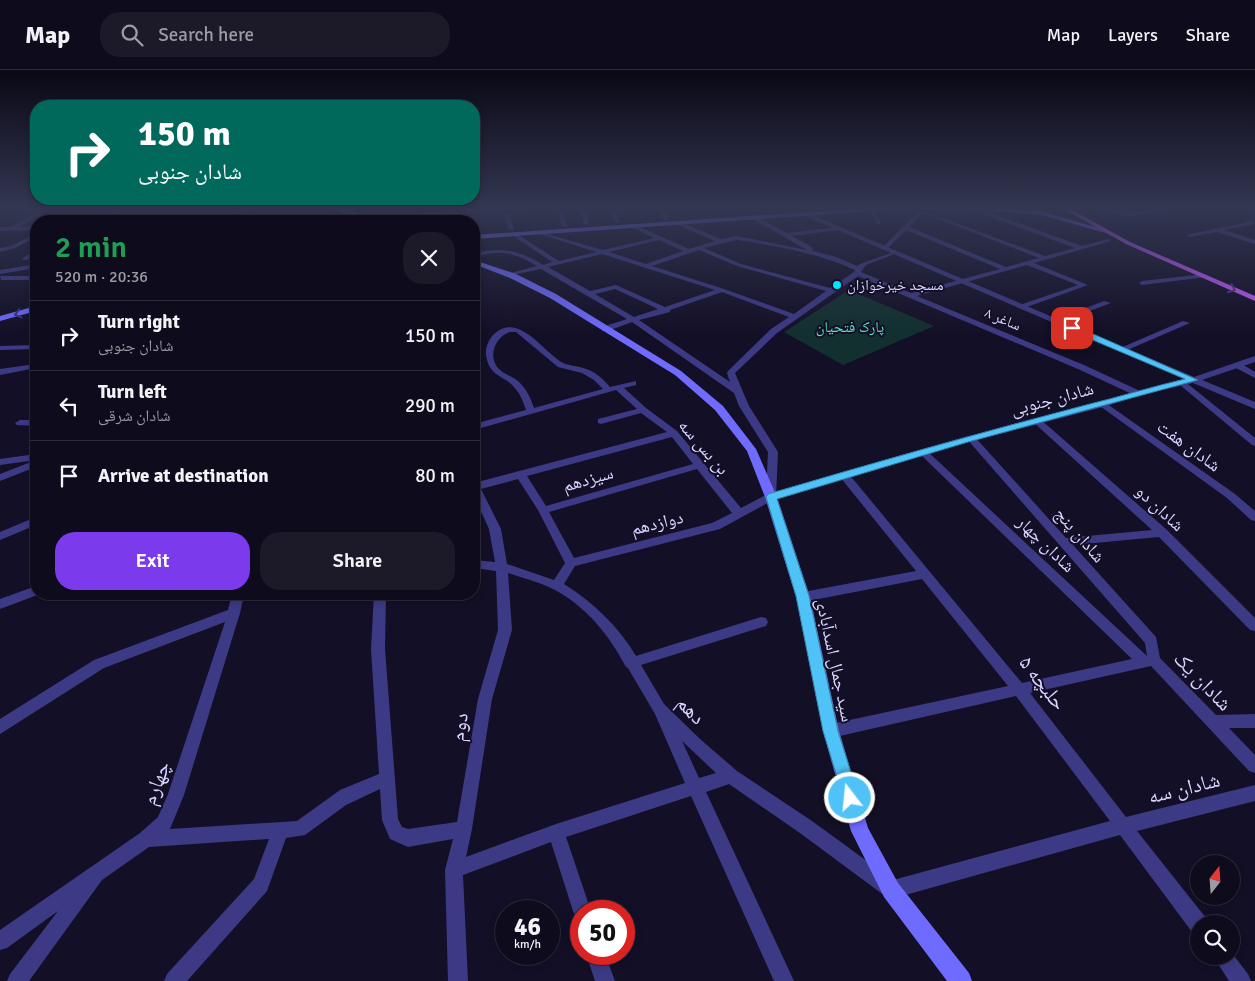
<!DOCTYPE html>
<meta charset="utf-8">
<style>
:root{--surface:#0e0b1c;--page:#1c1929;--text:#f1f3f6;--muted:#9b9ba3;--line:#2e2b3b;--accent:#7c3aed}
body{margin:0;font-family:Signika,"Noto Naskh Arabic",sans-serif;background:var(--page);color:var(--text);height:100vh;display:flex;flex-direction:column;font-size:19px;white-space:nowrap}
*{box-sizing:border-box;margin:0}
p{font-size:16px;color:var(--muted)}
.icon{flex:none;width:28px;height:28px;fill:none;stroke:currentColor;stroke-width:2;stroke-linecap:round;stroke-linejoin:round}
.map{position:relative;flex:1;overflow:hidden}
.panel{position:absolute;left:30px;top:145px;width:450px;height:385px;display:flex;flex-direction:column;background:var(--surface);border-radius:20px;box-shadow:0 2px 8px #0003,0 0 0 1px var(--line)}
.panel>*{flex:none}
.top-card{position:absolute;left:30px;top:30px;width:450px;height:105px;border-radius:20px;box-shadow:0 2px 8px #0003,0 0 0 1px var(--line);background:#00695c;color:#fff;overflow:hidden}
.needle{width:32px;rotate:17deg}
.tools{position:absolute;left:1190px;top:785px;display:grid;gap:10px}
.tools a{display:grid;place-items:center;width:50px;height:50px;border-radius:50%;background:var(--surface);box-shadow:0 2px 8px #0003,0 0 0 1px var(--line);font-size:25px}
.speed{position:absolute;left:495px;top:830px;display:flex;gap:10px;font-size:25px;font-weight:700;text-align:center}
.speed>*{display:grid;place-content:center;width:65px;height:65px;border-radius:50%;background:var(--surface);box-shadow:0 2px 8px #0003,0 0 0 1px var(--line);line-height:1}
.speed small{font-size:12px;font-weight:400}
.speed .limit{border:8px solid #d22;background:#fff;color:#111}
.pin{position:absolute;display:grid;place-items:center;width:42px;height:42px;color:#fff;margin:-21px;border-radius:10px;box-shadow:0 2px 8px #0006}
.me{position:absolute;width:55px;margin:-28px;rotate:344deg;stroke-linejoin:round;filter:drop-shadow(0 0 4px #0008)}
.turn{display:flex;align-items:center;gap:18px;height:105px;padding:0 25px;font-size:22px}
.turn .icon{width:65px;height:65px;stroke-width:2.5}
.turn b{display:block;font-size:35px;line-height:42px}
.round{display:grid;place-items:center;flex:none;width:52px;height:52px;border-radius:20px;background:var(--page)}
.overview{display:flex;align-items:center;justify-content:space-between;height:85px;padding:0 25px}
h1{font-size:30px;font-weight:600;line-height:38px;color:#1e9e55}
.primary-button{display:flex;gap:10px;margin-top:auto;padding:10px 25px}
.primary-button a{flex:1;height:58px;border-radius:20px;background:var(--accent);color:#fff;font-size:20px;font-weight:600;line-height:58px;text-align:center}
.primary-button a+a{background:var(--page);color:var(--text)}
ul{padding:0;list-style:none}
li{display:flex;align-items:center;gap:15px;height:70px;padding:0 25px;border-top:1px solid var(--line)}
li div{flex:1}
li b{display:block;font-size:19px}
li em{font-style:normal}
header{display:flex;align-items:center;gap:30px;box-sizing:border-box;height:70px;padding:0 25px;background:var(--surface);border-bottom:1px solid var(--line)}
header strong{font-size:24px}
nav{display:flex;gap:28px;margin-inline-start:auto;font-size:18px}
.search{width:350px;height:45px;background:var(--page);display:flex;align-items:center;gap:12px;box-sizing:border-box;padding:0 18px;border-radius:20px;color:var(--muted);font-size:19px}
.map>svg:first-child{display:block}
</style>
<header>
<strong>Map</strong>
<div class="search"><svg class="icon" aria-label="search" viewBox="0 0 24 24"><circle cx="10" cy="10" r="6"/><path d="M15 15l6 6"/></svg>Search here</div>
<nav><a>Map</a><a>Layers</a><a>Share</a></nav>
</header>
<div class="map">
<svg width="1255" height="911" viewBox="0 0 1255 911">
<rect width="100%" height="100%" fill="#130f26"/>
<polygon fill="#12302f" points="849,220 934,256 843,295 784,262"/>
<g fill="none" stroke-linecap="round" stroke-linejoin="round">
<g fill="#3d3a85" fill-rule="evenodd">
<polygon points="45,137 51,137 20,157 36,156 36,160 0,161 0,157 11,157"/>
<polygon points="122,137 128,137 106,151 99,151"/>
<polygon points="249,137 256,137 228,151 221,151"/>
<polygon points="349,137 357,137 344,142 341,140"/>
<polygon points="510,137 532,137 529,139 361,150 358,148 361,146"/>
<polygon points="608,137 613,137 620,153 616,153"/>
<polygon points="657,137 662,137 669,150 665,150"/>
<polygon points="1076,137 1087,137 1084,139"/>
<polygon points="1089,137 1107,137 1129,143 1167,137 1177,137 1129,147"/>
<polygon points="1247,137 1255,137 1255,140 1248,138"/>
<polygon points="583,138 586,140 589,155 584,154 580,140"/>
<polygon points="869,138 873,138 881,154 877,154"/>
<path d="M979,139L1082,176L1108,169L1111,171L1034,193L1088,215L1024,238L1017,236L1078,215L1027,195L917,226L1084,295L1140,321V325H1134L1078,299L858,206L777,263L735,303L749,336L778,382L776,427L775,429L720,459L575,496L564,514C594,533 618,556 636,586L761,547L766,548L768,552L766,556L641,595L664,634L700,669L737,701L812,751L893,810L1110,751L1016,626L831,668L826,666L823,661L826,656L831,654L1008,616L922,509L803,532L799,530L797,527L799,524L803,522L916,501L840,407L839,405L844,402L848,403L1022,613L1132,589L920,384L918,382L923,379L926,380L1147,586L1145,573L966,368L968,366H974L1066,468L1152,460L1032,351L1034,349H1040L1167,460L1255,548V561L1250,560L1159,467L1073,475L1156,567L1160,588L1216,645L1255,644V658H1229L1255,685V703L1249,701L1151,596L1030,623L1126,747L1255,715V731L1137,761L1206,848L1208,854H1199V864L1192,862L1120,765L891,829L885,826L800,763L729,714L706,722L794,911H774L691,726L566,767L591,841H581V850L576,847L573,841L551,772L463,805L468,911H448L445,800L453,769L408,777L390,769L382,750L380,719L346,735L305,765L286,768L267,821L187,911H164L167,904L254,809L269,769L149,777L102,810L29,911H7L10,904L58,841L7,878L0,880V860L140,763L158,747L168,724L225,552L104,598L0,664V649L94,590L228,540L232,524H244L240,543L184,725L170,759L297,751L340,720L379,704L371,579L374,524H386L385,579L398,749L402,757L408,759L457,752L478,629L498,560L496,501L474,498V490L495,492L489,459L474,426V413L667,362L641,343L601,354L598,353V349L637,339L616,320L474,360V354L526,340C523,331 520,323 513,316C504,306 491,306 487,290C484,281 487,272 493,265C518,240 543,282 563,293C570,296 579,296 586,299C596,302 603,309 610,317L636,311V315L624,318L646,338L677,361L741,438L766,425L768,382L739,336L734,323L632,252L608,261H602V257L627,249L541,199L507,206V204L537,196C514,182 500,180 474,187V183C501,177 520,180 543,195L552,192L512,165V163L514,162L559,191L596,182L537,163V161L603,180L654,168L631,157L633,154L689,179L715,171L676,154L678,151L721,169L737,166L807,180L751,148L753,145L787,163L840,157L838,160L792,166L812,177L813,181L836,187L857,196L862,193L897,181V183L866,195L861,202L911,223L1000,199L906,160L887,179H883V177L920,140L1045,186L1075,178L977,142ZM923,143L1039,188L1006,197L909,157ZM659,170L683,181L646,194L609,182ZM737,170C777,176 818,183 855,200L854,202L830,218L741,194L704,178ZM699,180L737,196L826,221L794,244L724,219L652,196ZM602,184L715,220L665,237L616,215L590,221L548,197ZM615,219L658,239L634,247L595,224ZM722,222L789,247L771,259L728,301L727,303L730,312L639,250L670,242V240ZM510,262H516L558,297L582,303L594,310L603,319L534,338C531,329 527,320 520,313C515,307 507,306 500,300C487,289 494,267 510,262ZM672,367L693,394L546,436L527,406ZM697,399L732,443L712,453L574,488L549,442ZM518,409L538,440L565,493L554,510L507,494L501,459L481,419ZM508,503C523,508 539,512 553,519C586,536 610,566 626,597L628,598L655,644L685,713L556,754L466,787L472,759L492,629L512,560ZM682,671L716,703L699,708Z"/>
<polygon points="561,140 564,142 567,157 562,156 558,142"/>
<polygon points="507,143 510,145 514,160 509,159 504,145"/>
<polygon points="1253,151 1255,154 1224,160 1255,170 1255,174 1217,162 1189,167 1186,165"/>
<polygon points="36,163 36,167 15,178 0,182 0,178 11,176"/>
<polygon points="36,179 36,184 27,190 23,190 23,188"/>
<polygon points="36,194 36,198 0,204 0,200"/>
<polygon points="1204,204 1207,206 1206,207 1142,215 1139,213 1142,211"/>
<polygon points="0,206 36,206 36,210 1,210"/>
<polygon points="1104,231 1111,233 1058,253 1051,251"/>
<polygon points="1183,251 1190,253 1125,281 1118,279"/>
<polygon points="36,275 36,279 0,280 0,276"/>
<polygon points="1234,293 1240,293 1255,302 1255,308 1234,297"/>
<polygon points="36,294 36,298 0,305 0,299"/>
<polygon points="1183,310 1255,368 1255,376 1252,375 1180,315 1180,311"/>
<polygon points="1103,331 1235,424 1255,441 1255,451 1251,450 1227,428 1100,336 1100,332"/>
<polygon points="20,350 36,350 36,356 17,355 15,353"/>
<polygon points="36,384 36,397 0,411 0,404 36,390 0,395 0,389"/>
<polygon points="36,447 36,455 0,470 0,462"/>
<polygon points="36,516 36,524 40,524 0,539 0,529"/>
<polygon points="1231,882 1248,904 1251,911 1229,911 1213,886 1231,886"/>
<polygon points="586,884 605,884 615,911 595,911"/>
</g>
<polygon fill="#3d3a85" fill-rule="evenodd" points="805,142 1194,307 1255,286 1255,292 1202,310 1255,332 1255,339 1193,313 1140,325 1107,336 969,372 775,430 767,430 765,427 767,424 961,368 1184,309 803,145"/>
<g fill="#6f6bff" fill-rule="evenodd">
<path d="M327,137C341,136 357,141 368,151C365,151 331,139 327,137Z"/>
<polygon points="881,137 989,137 1041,141 1109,161 1106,163 1041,145 984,140 902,139 474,169 474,165"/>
<polygon points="474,190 516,204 556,224 681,301 723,336 756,379 777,427 810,527 839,661 868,758 898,813 969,903 972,911 947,911 884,827 851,761 823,661 796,527 765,427 747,381 715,340 675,305 550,228 510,208 474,194"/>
<polygon points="36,236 36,241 0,251 0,246"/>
</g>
<polygon fill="#c25bff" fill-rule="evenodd" points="1060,137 1067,137 1130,172 1255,226 1255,231 1126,174"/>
</g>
<defs><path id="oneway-chevron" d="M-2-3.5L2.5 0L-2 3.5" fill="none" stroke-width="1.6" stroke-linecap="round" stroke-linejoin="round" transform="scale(1.25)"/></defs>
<use stroke="#623188" href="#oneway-chevron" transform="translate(1232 219) rotate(24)"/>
<use stroke="#38347d" href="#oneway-chevron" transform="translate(18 244) rotate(164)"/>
<linearGradient id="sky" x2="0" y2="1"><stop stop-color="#0a0815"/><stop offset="0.52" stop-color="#333752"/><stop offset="1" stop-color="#333752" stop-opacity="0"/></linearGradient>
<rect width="1255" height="264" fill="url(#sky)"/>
<path fill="#4fc3f7" stroke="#337fa1" d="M1069,256H1075L1198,310L968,372L777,429L809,526L838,661L859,728L856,733L850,735L845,733L823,661L796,526L766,427L768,424C873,393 979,363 1086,335C1119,327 1151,317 1185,309L1069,260Z"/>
<circle fill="#00e5ff" stroke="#130f26" stroke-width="2" cx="837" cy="215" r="5"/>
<g text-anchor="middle" stroke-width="4" stroke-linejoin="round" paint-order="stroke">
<g font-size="15" fill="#d9d4ff" stroke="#130f26" text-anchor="start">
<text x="847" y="220">مسجد خیرخوازان</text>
</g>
<g font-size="15" fill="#d9d4ff" stroke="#130f26">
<text transform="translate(1003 249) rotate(23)" y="5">ساغر ٨</text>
</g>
<g font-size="15" fill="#5fe0c0" stroke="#130f26">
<text x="850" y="262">پارک فتحیان</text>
</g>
<g font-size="18" fill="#d9d4ff" stroke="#130f26">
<text transform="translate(1052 329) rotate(-15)" y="6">شادان جنوبی</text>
<text transform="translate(1189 376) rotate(36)" y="6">شادان هفت</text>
<text transform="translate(704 377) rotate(49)" y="6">بن بس سه</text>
<text transform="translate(588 409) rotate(-16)" y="6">سیزدهم</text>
<text transform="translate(1160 438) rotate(43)" y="6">شادان دو</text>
<text transform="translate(657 453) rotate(-14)" y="6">دوازدهم</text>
<text transform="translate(1080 465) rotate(49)" y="6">شادان پنج</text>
<text transform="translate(1046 474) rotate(44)" y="6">شادان چهار</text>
<text transform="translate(835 590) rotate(78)" y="6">سید جمال اسدآبادی</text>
</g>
<g font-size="21" fill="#d9d4ff" stroke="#130f26">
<text transform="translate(1203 611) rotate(46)" y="7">شادان یک</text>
<text transform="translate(1043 613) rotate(52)" y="7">حلبچه ۵</text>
<text transform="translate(691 640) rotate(46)" y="7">دهم</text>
<text transform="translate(459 657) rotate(-81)" y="7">دوم</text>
<text transform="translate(156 713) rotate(-69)" y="7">چهارم</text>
<text transform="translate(1184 718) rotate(-14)" y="7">شادان سه</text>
</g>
</g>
</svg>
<div class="tools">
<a><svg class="needle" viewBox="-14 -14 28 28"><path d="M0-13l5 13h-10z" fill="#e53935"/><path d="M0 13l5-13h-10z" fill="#9b9ba3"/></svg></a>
<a><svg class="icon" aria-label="search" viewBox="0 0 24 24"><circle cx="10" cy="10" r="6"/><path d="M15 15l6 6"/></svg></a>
</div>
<div class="speed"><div>46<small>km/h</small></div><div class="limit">50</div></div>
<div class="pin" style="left:1072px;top:258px;background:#d93025"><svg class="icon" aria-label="arrive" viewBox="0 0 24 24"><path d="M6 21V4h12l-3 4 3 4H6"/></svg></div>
<svg class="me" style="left:850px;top:728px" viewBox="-20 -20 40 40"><circle r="17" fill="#4fc3f7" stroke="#fff" stroke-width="3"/><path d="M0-11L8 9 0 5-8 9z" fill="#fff"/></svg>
<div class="top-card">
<div class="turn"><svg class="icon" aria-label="right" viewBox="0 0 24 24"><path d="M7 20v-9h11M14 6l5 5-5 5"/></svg><div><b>150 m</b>شادان جنوبی</div></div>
</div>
<section class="panel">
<div class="overview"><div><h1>2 min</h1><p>520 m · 20:36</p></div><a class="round"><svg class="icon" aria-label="close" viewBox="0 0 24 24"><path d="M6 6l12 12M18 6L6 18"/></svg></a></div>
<ul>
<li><svg class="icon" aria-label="right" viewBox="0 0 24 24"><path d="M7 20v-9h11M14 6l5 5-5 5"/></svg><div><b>Turn right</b><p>شادان جنوبی</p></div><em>150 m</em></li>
<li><svg class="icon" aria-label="left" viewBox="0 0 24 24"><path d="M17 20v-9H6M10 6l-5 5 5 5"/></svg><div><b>Turn left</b><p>شادان شرقی</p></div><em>290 m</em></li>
<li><svg class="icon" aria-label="arrive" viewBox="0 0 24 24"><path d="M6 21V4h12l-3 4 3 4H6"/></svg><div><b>Arrive at destination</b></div><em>80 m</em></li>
</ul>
<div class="primary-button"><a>Exit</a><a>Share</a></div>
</section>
</div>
